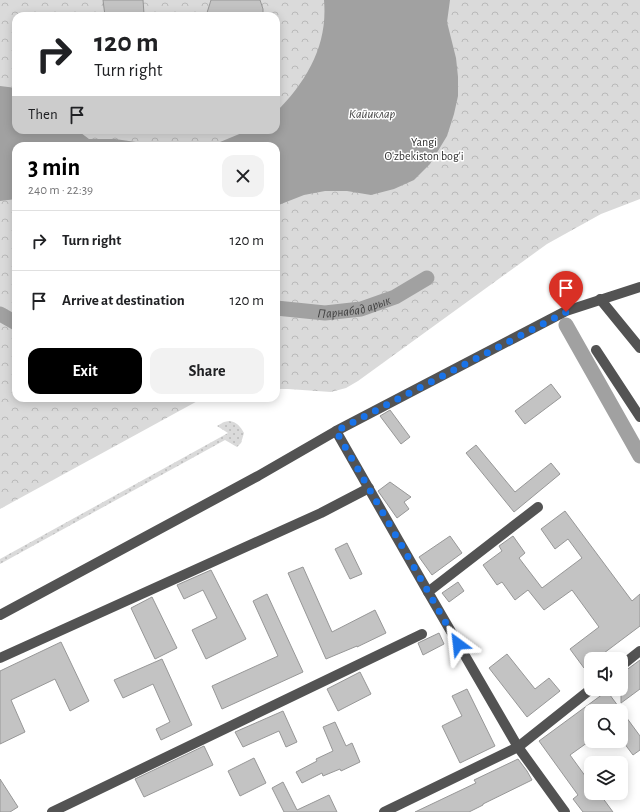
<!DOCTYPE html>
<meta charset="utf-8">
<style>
:root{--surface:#fff;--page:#f2f2f2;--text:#202124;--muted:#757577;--line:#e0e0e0;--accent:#000}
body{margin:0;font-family:"Alegreya Sans",sans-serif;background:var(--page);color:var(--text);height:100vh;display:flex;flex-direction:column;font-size:15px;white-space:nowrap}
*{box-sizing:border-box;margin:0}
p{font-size:13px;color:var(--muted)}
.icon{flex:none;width:22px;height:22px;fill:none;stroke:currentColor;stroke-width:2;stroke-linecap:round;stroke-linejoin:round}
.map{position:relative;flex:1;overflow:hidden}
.side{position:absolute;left:12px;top:142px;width:268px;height:260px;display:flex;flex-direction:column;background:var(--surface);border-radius:12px;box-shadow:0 2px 10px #0003}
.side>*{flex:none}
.banner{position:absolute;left:12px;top:12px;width:268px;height:122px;border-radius:12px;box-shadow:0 2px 10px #0003;background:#fff;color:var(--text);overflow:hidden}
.buttons{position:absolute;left:584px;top:652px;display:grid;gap:8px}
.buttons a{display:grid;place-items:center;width:44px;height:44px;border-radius:8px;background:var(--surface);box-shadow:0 2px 10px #0003;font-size:20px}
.pin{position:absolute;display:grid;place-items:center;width:34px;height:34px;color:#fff;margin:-41px -17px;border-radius:50% 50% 50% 0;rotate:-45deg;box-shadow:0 0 4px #0007}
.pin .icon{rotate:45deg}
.me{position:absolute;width:44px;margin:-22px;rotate:330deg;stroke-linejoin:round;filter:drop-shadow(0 0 3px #0008)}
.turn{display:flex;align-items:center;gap:14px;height:84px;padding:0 16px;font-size:18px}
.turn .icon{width:52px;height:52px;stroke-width:2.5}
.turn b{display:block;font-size:28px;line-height:34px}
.then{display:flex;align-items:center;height:38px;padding:0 16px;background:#0003;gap:8px;font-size:15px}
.round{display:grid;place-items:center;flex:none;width:42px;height:42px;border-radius:12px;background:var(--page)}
.overview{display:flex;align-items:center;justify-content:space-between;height:68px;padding:0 16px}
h1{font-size:24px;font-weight:700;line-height:30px;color:var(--accent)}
.button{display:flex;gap:8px;margin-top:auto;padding:8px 16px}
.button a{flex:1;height:46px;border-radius:12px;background:var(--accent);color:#fff;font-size:16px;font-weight:700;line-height:46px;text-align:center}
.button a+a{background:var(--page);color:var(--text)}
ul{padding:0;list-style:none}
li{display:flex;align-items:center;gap:12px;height:60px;padding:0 16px;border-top:1px solid var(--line)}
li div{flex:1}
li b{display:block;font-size:15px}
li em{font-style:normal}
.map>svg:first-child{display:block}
</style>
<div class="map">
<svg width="640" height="812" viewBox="0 0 640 812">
<defs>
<pattern id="grass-dots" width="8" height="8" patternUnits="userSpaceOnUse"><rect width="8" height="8" fill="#dadada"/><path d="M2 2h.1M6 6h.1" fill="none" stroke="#b9b9b9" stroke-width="1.8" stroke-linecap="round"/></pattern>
<pattern id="park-crowns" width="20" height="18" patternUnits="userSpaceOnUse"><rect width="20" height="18" fill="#dadada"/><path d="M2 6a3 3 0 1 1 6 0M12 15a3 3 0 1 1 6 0" fill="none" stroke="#b9b9b9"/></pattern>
</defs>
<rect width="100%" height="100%" fill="#fff"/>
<path fill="url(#grass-dots)" d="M229,421C237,422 240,426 244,433L241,443L237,447L225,440L0,564V559L228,433L217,426L224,422Z"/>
<path fill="url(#park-crowns)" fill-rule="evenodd" d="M0,0H640V199L601,214L547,244L358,381L346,388L331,392L288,389H276V146H16V398H203L0,509ZM16,16H276V130H16Z"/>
<g fill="#a1a1a1">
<path d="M324,0H450L447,22L456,58L458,77V96L454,114L447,136L430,164L414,180L394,189L371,195L347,191H325L304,195L276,206V146H195L220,142L249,130H276V112C307,81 328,45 324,0Z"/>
<polygon points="0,86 16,88 16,130 77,130 89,139 115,139 164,146 16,146 16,199 0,201"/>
</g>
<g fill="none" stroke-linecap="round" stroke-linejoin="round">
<g stroke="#a1a1a1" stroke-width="15">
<path id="s1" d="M276,308L325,313L361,309L395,297L427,278"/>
<polyline points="0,314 16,323"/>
<polyline points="566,325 640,456"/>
</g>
</g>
<g fill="#c3c3c3" stroke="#979797">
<polygon points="103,0 143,0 144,14 130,16 129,13 105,16"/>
<polygon points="211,0 260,0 263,9 263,16 206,16"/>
<polygon points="551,384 561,397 525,424 515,411"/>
<polygon points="390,410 410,437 401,444 380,416"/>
<polygon points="476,445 515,492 551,463 560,474 514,512 466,453"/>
<polygon points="390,482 411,497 404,502 409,509 397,518 378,491"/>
<polygon points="565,511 632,601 640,594 640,626 596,659 591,659 591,663 584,668 570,649 599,627 572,590 544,610 528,590 515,600 502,582 497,585 483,565 502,551 499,546 513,536 525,553 519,558 542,588 582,558 568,539 555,549 541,529"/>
<polygon points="450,536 462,553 432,575 419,557"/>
<polygon points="347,543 362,574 350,579 335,549"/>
<polygon points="303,567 332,632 375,610 386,633 357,647 357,646 326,659 288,573"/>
<polygon points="211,570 246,639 206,659 192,630 217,618 203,590 184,599 177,585"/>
<polygon points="458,582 464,591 449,602 442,593"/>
<polygon points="267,594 303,672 222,709 212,686 278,656 253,601"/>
<polygon points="152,597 177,648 155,659 131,608"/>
<polygon points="439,633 444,644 423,655 418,643"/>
<polygon points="61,642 89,701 70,711 55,679 11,700 25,732 0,744 0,671"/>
<polygon points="507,654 535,689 549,678 560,691 527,717 489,668"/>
<polygon points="162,659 192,725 161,740 156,729 170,722 153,684 123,698 114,680"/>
<polygon points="640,660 640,689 621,703 621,674"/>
<polygon points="360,672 371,694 338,711 327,689"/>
<polygon points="467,689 495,746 460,763 442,726 462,716 452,696"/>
<polygon points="607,691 640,736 640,750 633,755 621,739 621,711 591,711 591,740 570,755 591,784 591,793 599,793 613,812 583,812 573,799 578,795 539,741"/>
<polygon points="283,711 297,742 286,747 279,731 243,747 235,732"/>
<polygon points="335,722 346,746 352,743 360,762 341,771 340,769 323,776 322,773 302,783 296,772 317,761 316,759 333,751 323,727"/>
<polygon points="204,746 213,765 144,797 135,779"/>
<polygon points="254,758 266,783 240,796 228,771"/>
<polygon points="518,759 527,771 532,780 483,804 483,805 469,812 415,812 476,783 474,780"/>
<polygon points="0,779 18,807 10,812 0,812"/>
<polygon points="283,782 297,810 329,795 337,812 284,812 272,788"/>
</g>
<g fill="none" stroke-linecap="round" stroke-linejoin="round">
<g stroke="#535353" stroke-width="10">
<polyline points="600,299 640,348"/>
<polyline points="596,350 640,417"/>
<polyline points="336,431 428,592"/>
<polyline points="538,507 428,592 518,747 565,812"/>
<polyline points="0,615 258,476 336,431 566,311 640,287"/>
<polyline points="0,658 321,513 369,488"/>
<polyline points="621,666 640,651"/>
<polyline points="52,812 422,634"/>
<polyline points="384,812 518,747 591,689"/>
</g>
</g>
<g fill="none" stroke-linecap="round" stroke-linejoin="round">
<polyline stroke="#1a73e8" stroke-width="7" stroke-dasharray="0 12.6" points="458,644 336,431 566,312"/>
</g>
<g text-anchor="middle" stroke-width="3" stroke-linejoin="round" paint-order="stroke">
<g font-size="12" fill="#313131" stroke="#fff">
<text x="424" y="146">Yangi<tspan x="424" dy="14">O'zbekiston bog'i</tspan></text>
</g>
<g font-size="13" font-style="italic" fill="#424242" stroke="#fff">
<text x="372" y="118">Кайиклар</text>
<text dy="5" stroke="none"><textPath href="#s1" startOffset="79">Парнабад арык</textPath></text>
</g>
</g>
</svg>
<div class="buttons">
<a><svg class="icon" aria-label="sound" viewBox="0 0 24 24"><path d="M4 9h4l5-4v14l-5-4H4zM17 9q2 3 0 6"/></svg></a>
<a><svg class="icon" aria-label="search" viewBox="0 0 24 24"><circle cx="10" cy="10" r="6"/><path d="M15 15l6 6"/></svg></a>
<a><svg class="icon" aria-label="layers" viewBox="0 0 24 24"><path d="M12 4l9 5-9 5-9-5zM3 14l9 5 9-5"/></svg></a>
</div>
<div class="pin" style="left:566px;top:312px;background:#d93025"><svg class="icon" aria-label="arrive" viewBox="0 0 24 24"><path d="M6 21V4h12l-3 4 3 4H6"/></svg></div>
<svg class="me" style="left:458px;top:644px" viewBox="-20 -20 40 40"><path d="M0-17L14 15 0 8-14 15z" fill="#1a73e8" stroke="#fff" stroke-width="4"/></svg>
<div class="banner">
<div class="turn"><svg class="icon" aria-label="right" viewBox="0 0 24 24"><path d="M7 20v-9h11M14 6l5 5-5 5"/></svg><div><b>120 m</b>Turn right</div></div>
<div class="then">Then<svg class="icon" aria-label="arrive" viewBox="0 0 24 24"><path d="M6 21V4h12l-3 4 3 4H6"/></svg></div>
</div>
<section class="side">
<div class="overview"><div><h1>3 min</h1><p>240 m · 22:39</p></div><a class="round"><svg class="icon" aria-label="close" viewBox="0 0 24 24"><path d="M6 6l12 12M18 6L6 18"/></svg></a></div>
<ul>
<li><svg class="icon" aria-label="right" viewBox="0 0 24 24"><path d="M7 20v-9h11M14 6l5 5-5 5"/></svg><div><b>Turn right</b></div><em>120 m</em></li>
<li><svg class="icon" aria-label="arrive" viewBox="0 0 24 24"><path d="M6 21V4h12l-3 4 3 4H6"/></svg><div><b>Arrive at destination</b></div><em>120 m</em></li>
</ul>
<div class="button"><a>Exit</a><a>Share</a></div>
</section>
</div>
